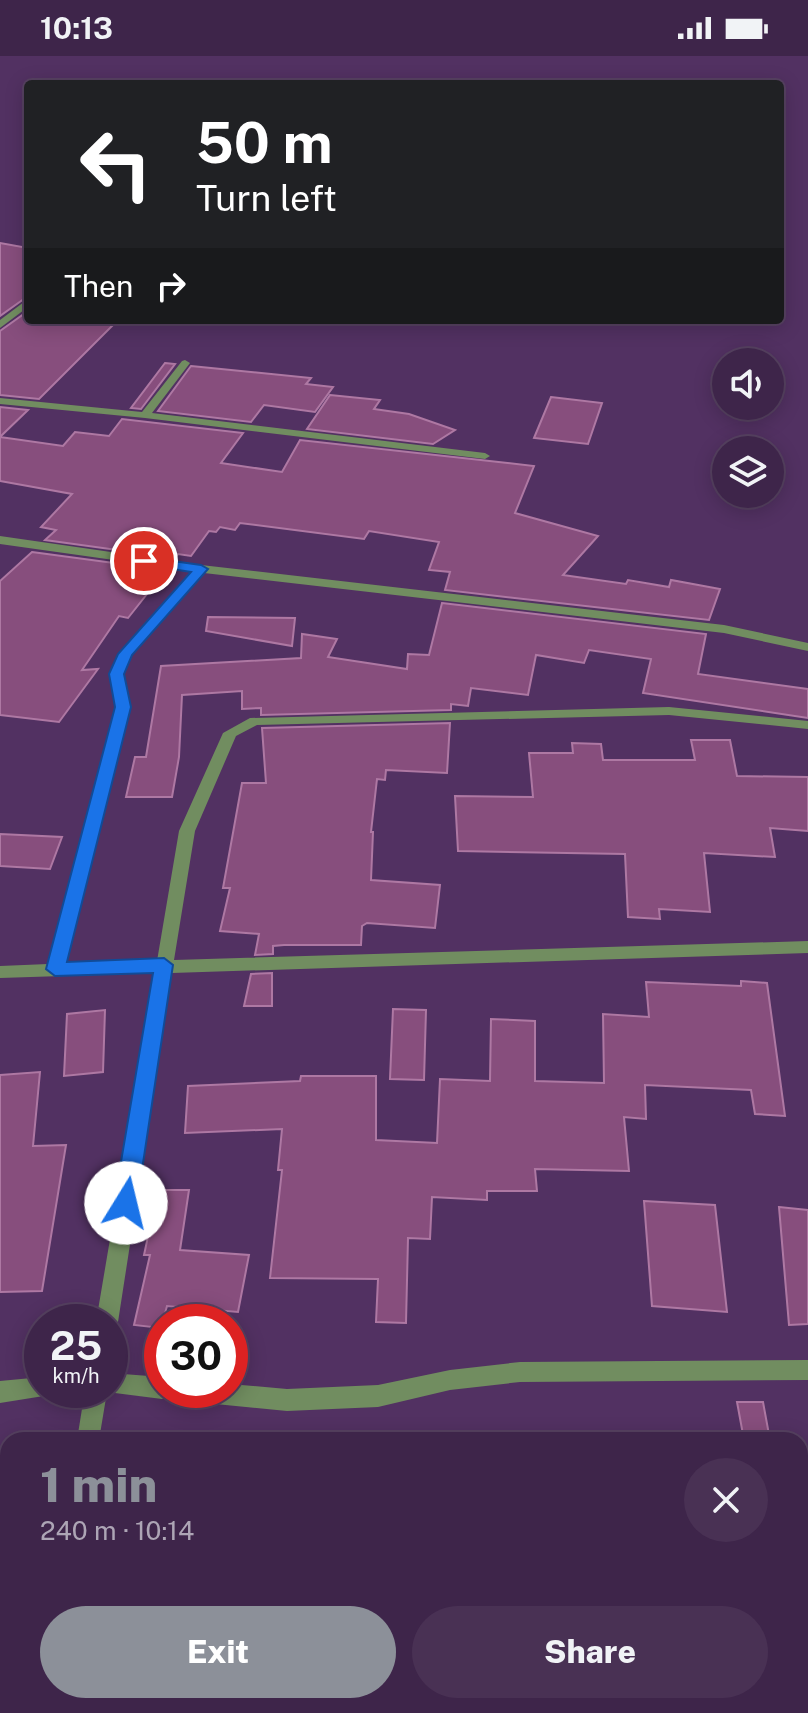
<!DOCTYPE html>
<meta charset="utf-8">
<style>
:root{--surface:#3e254a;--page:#493154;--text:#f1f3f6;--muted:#ada5b5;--line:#574262;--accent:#8c9099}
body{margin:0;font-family:"Public Sans",sans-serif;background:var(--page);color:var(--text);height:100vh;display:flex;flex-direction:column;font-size:30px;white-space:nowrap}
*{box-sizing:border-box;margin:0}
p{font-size:26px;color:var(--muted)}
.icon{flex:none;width:44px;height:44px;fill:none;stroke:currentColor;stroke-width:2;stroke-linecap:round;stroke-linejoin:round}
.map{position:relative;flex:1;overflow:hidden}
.details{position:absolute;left:0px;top:1376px;width:808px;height:282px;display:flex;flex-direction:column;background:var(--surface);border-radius:24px 24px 0 0;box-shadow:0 4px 20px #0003,0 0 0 2px var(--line)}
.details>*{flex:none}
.hud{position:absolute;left:24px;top:24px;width:760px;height:244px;border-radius:8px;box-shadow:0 4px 20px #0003,0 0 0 2px var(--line);background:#202124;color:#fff;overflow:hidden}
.tools{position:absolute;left:712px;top:292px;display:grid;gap:16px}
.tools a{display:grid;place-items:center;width:72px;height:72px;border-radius:50%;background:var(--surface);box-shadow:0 4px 20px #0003,0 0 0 2px var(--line);font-size:40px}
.speed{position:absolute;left:24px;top:1248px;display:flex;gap:16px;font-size:40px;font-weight:700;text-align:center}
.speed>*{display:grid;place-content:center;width:104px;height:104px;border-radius:50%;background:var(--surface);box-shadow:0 4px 20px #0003,0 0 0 2px var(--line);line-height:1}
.speed small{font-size:20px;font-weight:400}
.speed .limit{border:12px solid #d22;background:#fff;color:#111}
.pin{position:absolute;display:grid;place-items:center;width:68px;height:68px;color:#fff;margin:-34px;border:4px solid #fff;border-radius:50%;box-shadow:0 2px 8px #0007}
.me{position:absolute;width:88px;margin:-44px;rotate:9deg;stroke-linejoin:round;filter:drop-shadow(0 0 6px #0008)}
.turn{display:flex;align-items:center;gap:28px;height:168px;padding:0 40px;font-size:36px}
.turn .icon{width:104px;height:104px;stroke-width:2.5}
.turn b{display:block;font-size:56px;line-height:68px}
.then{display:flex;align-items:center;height:76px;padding:0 40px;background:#0003;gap:16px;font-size:30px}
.round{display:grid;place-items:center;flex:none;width:84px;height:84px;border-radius:42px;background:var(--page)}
.overview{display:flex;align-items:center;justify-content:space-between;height:136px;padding:0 40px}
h1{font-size:48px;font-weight:800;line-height:60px;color:var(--accent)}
.cta{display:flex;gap:16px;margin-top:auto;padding:16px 40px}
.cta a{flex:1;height:92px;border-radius:48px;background:var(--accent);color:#fff;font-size:32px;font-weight:800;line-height:92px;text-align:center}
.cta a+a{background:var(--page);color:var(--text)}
.status{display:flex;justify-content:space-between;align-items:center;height:56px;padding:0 40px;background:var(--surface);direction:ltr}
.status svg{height:22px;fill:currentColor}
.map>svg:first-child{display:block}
</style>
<div class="status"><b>10:13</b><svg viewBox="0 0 49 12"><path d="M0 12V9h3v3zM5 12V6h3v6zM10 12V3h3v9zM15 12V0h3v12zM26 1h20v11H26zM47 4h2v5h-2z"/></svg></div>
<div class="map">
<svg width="808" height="1657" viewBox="0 0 808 1657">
<rect width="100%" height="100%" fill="#523162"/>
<g fill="#874e7d" stroke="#ae78a3" stroke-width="2">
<polygon points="0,187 28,192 28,240 0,260"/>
<polygon points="28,255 28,264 118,264 39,343 0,339 0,275"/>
<polygon points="165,307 175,308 141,353 131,352"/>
<polygon points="191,310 311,322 306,328 333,331 315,356 264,349 251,366 158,355"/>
<polygon points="330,339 380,344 374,353 409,358 455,374 433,388 307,373"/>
<polygon points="551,341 602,347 588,388 534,382"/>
<polygon points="0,351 28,354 0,381 63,390 75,376 109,380 122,363 243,377 221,407 282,416 300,384 534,410 515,457 598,480 563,519 626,528 628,524 669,531 671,524 720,533 709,564 445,534 450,516 429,514 439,486 369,475 364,483 240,467 235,474 220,471 216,476 209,475 191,500 178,498 175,502 45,484 56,474 41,471 72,438 0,425"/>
<polygon points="32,496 166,514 128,562 119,560 82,614 98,613 59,666 0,659 0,525"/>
<polygon points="442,547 706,578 698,618 808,633 808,662 643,637 651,603 589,594 584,607 536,599 528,639 471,632 468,650 451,648 451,654 261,659 261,652 242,653 242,635 182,639 179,701 172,741 126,741 135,701 146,701 161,610 301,602 302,578 337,583 328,601 407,613 408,598 429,599"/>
<polygon points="208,561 295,562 292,590 206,575"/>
<polygon points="450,667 447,717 386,714 385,724 377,723 371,776 373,776 371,824 440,829 435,872 367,867 362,870 361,889 284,889 273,890 273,898 255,899 259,878 220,875 230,832 223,832 242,727 266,727 262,672"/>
<polygon points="691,684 730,684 737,720 808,721 808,775 770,772 775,801 704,797 710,856 659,853 660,863 628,861 625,798 458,795 455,740 533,741 529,697 573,697 572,687 601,688 603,704 695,704"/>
<polygon points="0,778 62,781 50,813 0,810"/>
<polygon points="272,917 272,950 244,950 251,918"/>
<polygon points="741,925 767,927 785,1060 755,1058 751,1034 645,1029 646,1063 624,1061 629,1115 535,1113 537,1135 487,1135 487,1144 432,1141 430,1183 408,1182 406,1267 376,1266 378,1223 270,1222 282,1114 278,1114 282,1073 185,1077 188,1030 300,1025 301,1020 376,1020 376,1084 437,1087 440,1023 490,1025 491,963 535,965 535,1025 604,1027 603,958 649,961 646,926 741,930"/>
<polygon points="393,953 426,954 424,1024 390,1023"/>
<polygon points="105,954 103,1016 64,1020 67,958"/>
<polygon points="40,1016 33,1090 66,1089 42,1235 0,1236 0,1019"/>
<polygon points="158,1134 189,1134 180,1194 249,1199 238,1256 167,1250 161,1272 134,1269 150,1199 144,1199"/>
<polygon points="644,1145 715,1149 727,1256 652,1250"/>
<polygon points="779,1151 808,1154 808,1268 789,1269"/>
<polygon points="737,1346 763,1346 770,1384 744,1384"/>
</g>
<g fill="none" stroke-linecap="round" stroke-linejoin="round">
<g fill="#718d60" fill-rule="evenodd">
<polygon points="28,243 28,251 0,272 0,264"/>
<polygon points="185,304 190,307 152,357 485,397 490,400 485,403 145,362 0,348 0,342 142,356 182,305"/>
<polygon points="0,480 201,509 724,569 808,587 808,595 724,577 204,517 131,599 124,618 130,651 65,908 157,905 179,775 223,677 250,662 669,651 808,665 808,673 669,659 257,669 236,680 195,775 174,904 808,885 808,897 172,917 118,1266 115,1273 110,1275 110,1266 96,1266 155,917 0,922 0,910 48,908 116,651 110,618 118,598 192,515 0,488"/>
<polygon points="808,1304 808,1324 520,1326 450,1334 378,1351 287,1355 185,1345 177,1341 174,1334 230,1334 230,1328 287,1333 378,1329 450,1314 520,1306"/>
<polygon points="110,1317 162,1321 162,1334 172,1334 170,1339 162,1343 107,1336 99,1384 77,1384 85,1334 110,1334"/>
<polygon points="42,1321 42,1334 52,1334 50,1339 0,1347 0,1325"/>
<polygon points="36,1650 62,1650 61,1657 35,1657"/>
</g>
</g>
<polygon fill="#1a73e8" stroke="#114b97" stroke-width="2" points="144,501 201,509 208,513 132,599 124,618 131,651 67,906 164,902 173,909 137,1147 134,1154 126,1157 118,1154 114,1147 153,917 55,920 46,913 115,651 109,618 118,598 191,516 139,508 139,502"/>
</svg>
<div class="tools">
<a><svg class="icon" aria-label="sound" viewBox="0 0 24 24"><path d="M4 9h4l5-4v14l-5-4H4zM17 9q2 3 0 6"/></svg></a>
<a><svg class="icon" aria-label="layers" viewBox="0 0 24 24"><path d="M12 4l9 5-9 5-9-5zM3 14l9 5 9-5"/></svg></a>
</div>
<div class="speed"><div>25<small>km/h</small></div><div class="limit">30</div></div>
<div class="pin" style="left:144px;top:505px;background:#d93025"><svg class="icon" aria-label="arrive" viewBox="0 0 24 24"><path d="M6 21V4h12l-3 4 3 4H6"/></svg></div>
<svg class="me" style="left:126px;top:1147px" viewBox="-20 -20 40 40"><circle r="19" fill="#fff"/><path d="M0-13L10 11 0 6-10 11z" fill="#1a73e8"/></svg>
<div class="hud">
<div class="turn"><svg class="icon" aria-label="left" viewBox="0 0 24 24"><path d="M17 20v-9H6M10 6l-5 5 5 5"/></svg><div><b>50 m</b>Turn left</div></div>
<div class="then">Then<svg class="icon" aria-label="right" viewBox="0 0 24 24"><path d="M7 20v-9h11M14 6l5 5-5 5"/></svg></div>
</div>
<section class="details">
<div class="overview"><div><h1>1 min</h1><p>240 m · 10:14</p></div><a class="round"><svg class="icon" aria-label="close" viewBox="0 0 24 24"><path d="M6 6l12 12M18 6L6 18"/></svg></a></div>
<div class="cta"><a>Exit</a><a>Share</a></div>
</section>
</div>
